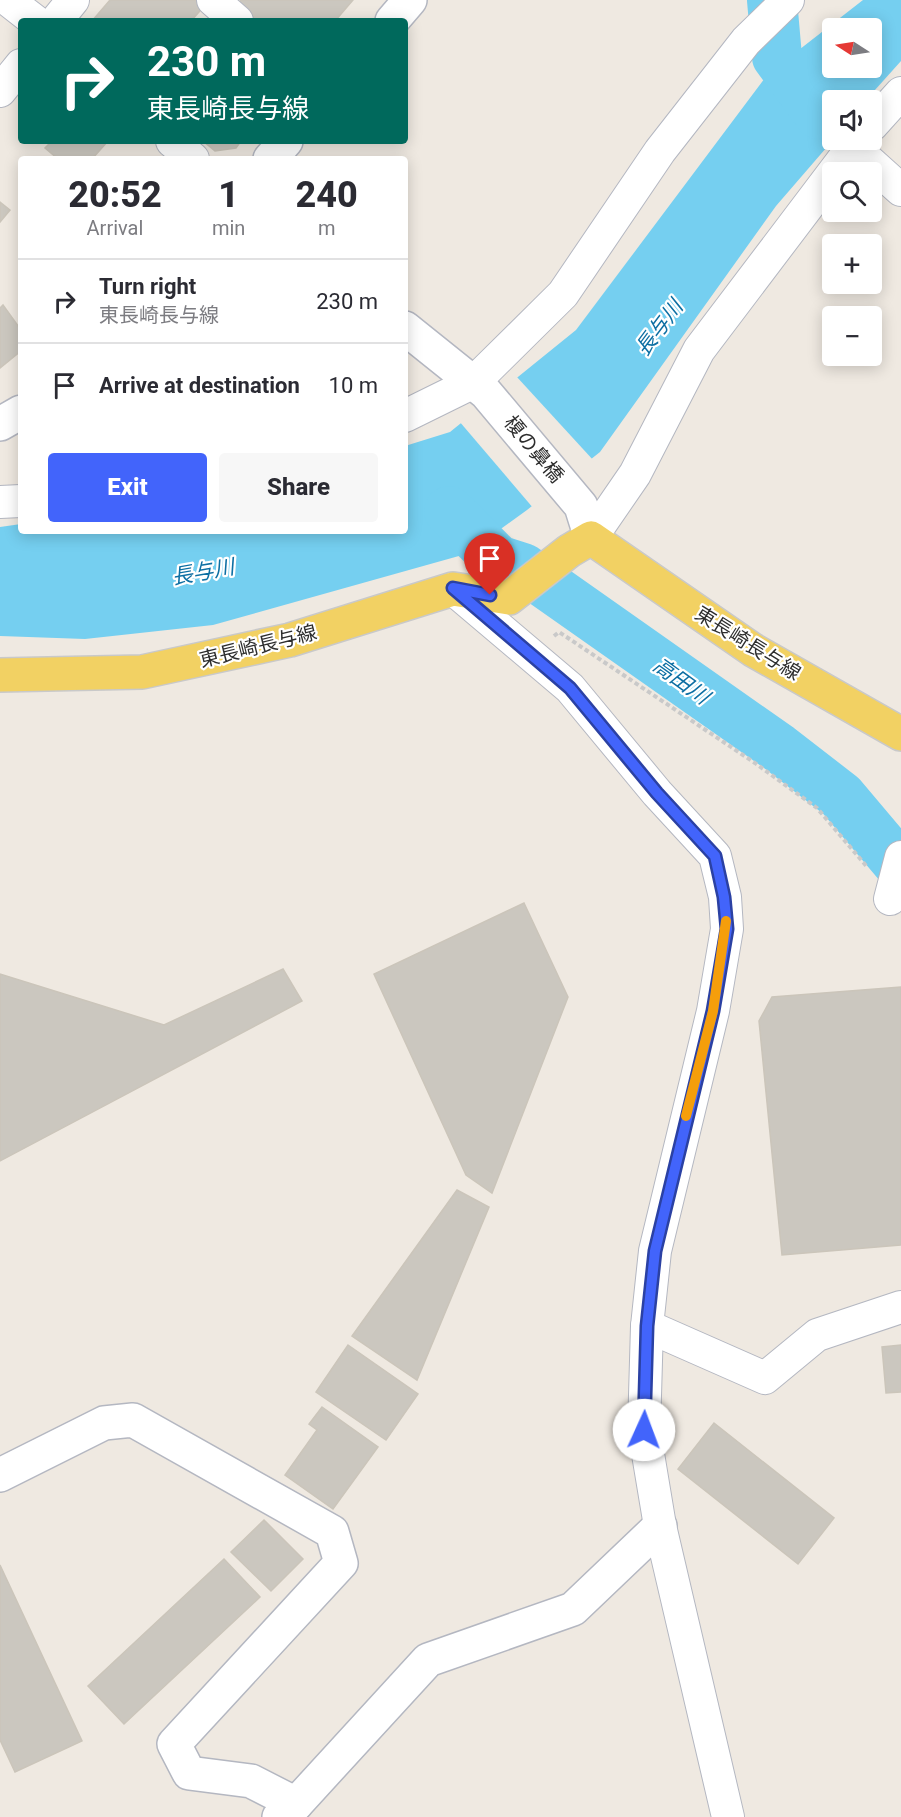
<!DOCTYPE html>
<meta charset="utf-8">
<style>
:root{--surface:#fff;--page:#f7f7f7;--text:#2b2b33;--muted:#7c7c81;--line:#e1e1e2;--accent:#4264fb}
body{margin:0;font-family:Roboto,"Noto Sans JP",sans-serif;background:var(--page);color:var(--text);height:100vh;display:flex;flex-direction:column;font-size:22px;white-space:nowrap}
*{box-sizing:border-box;margin:0}
p{font-size:20px;color:var(--muted)}
.icon{flex:none;width:33px;height:33px;fill:none;stroke:currentColor;stroke-width:2;stroke-linecap:round;stroke-linejoin:round}
.map{position:relative;flex:1;overflow:hidden}
.panel{position:absolute;left:18px;top:156px;width:390px;height:378px;display:flex;flex-direction:column;background:var(--surface);border-radius:6px;box-shadow:0 3px 15px #0003}
.panel>*{flex:none}
.hud{position:absolute;left:18px;top:18px;width:390px;height:126px;border-radius:6px;box-shadow:0 3px 15px #0003;background:#00695c;color:#fff;overflow:hidden}
.needle{width:39px;rotate:282deg}
.buttons{position:absolute;left:822px;top:18px;display:grid;gap:12px}
.buttons a{display:grid;place-items:center;width:60px;height:60px;border-radius:6px;background:var(--surface);box-shadow:0 3px 15px #0003;font-size:30px}
.pin{position:absolute;display:grid;place-items:center;width:51px;height:51px;color:#fff;margin:-62px -26px;border-radius:50% 50% 50% 0;rotate:-45deg;box-shadow:0 0 6px #0007}
.pin .icon{rotate:45deg}
.me{position:absolute;width:66px;margin:-33px;rotate:2deg;stroke-linejoin:round;filter:drop-shadow(0 0 4px #0008)}
.turn{display:flex;align-items:center;gap:21px;height:126px;padding:0 30px;font-size:27px}
.turn .icon{width:78px;height:78px;stroke-width:2.5}
.turn b{display:block;font-size:42px;line-height:51px}
.eta{display:flex;justify-content:space-evenly;align-items:center;height:102px;text-align:center}
.eta b{font-size:36px;font-weight:800;line-height:42px}
.cta{display:flex;gap:12px;margin-top:auto;padding:12px 30px}
.cta a{flex:1;height:69px;border-radius:6px;background:var(--accent);color:#fff;font-size:24px;font-weight:800;line-height:69px;text-align:center}
.cta a+a{background:var(--page);color:var(--text)}
ul{padding:0;list-style:none}
li{display:flex;align-items:center;gap:18px;height:84px;padding:0 30px;border-top:2px solid var(--line)}
li div{flex:1}
li b{display:block;font-size:22px}
li em{font-style:normal}
.map>svg:first-child{display:block}
</style>
<div class="map">
<svg width="901" height="1817" viewBox="0 0 901 1817">
<rect width="100%" height="100%" fill="#efe9e1"/>
<path fill="#75cff0" fill-rule="evenodd" d="M863,0H901V61L866,100H832L833,140L776,206L600,452L527,510L466,554L213,625L85,639L0,636V527L21,524V531H405V446L450,432L576,330L768,74ZM832,28H872V68H832Z"/>
<polygon fill="#efe9e1" points="516,376 594,461 534,509 459,421"/>
<g fill="none" stroke-linecap="round" stroke-linejoin="round">
<g stroke="#75cff0" stroke-width="50">
<polyline points="772,0 777,57 819,114"/>
<polyline points="449,511 498,560 523,568 779,748 841,796 901,867"/>
</g>
</g>
<g fill="#cbc7bf" stroke="#cbc5ba" stroke-width="1.5">
<polygon points="110,0 201,0 206,4 191,21 92,21"/>
<polygon points="241,0 353,0 335,21 257,21 237,5"/>
<polygon points="52,141 108,141 92,159 58,159 45,148"/>
<polygon points="203,141 241,141 236,148 215,151"/>
<polygon points="0,202 10,210 0,222"/>
<polygon points="3,305 21,330 21,351 0,368 0,308"/>
<polygon points="524,903 568,997 492,1193 466,1175 374,974"/>
<polygon points="283,969 302,1001 0,1161 0,974 164,1025"/>
<polygon points="901,987 901,1245 782,1255 759,1021 772,997"/>
<polygon points="457,1190 489,1207 417,1380 352,1336"/>
<polygon points="348,1345 418,1394 386,1440 316,1392"/>
<polygon points="901,1345 901,1392 886,1393 882,1347"/>
<polygon points="322,1407 378,1447 333,1509 285,1475 317,1430 309,1424"/>
<polygon points="714,1423 834,1518 798,1564 678,1469"/>
<polygon points="264,1520 303,1559 271,1591 231,1552"/>
<polygon points="224,1559 260,1597 124,1724 88,1686"/>
<polygon points="0,1565 82,1741 15,1772 0,1740"/>
</g>
<g fill="none" stroke-linecap="round" stroke-linejoin="round">
<g stroke="#b4b7c1" stroke-width="34">
<g id="minor">
<polyline points="8,0 35,21"/>
<polyline points="213,0 237,21"/>
<polyline points="56,21 73,0"/>
<polyline points="0,91 21,65"/>
<polyline points="872,125 901,93"/>
<polyline points="172,141 193,159"/>
<polyline points="852,146 901,190"/>
<polyline points="405,416 474,382 563,294 660,151 746,41 788,0"/>
<polyline points="0,502 21,501"/>
<polyline points="591,538 635,474 699,350 858,140"/>
<polyline points="453,589 570,688 657,793 715,856 725,897 727,929 713,1011 655,1251 647,1326 644,1430 660,1526 728,1817"/>
<polyline points="890,899 901,857"/>
<polyline points="647,1326 765,1378 817,1335 901,1307"/>
</g>
</g>
<g stroke="#b4b7c1" stroke-width="36">
<g id="tertiary">
<polyline points="392,21 410,0"/>
<polyline points="270,159 286,141"/>
<polyline points="405,328 486,393 581,506 591,538"/>
<polyline points="0,424 21,412"/>
<polyline points="0,1475 104,1423 133,1420 332,1532 341,1563 174,1744 189,1773 251,1781 296,1804"/>
<polyline points="279,1817 296,1804 428,1660 573,1609 660,1526"/>
</g>
</g>
<g stroke="#c9c9c9" stroke-width="36">
<polyline id="primary" points="0,675 142,672 290,640 453,589 509,598 569,551 591,538 753,650 901,734"/>
</g>
<polyline stroke="#c9c9c9" stroke-width="4" stroke-dasharray="4.5 3" stroke-linecap="butt" points="554,636 559,632 755,763 817,808 868,868"/>
<use href="#minor" stroke="#fff" stroke-width="32"/>
<use href="#tertiary" stroke="#fff" stroke-width="33"/>
<use href="#primary" stroke="#f2d163" stroke-width="33"/>
</g>
<g fill="none" stroke-linecap="round" stroke-linejoin="round">
<g stroke="#2b41a3" stroke-width="15">
<polyline id="route" points="490,595 453,588 570,688 657,793 715,856 724,897 727,929 713,1011 655,1251 647,1326 644,1430"/>
</g>
<use href="#route" stroke="#4264fb" stroke-width="10"/>
<polyline stroke="#f59e0b" stroke-width="10" points="686,1116 713,1011 726,921"/>
</g>
<g text-anchor="middle" stroke-width="4.5" stroke-linejoin="round" paint-order="stroke">
<g font-size="20" fill="#2e2e2e" stroke="#fff">
<text transform="translate(534 449) rotate(50)" y="7">榎の鼻橋</text>
<text transform="translate(748 643) rotate(32)" y="7">東長崎長与線</text>
<text transform="translate(258 646) rotate(-14)" y="7">東長崎長与線</text>
</g>
<g font-size="21" font-style="italic" fill="#0d6fa3" stroke="#fff">
<text transform="translate(659 328) rotate(-53)" y="7">長与川</text>
<text transform="translate(203 572) rotate(-10)" y="7">長与川</text>
<text transform="translate(681 681) rotate(36)" y="7">高田川</text>
</g>
</g>
</svg>
<div class="buttons">
<a><svg class="needle" viewBox="-14 -14 28 28"><path d="M0-13l5 13h-10z" fill="#e53935"/><path d="M0 13l5-13h-10z" fill="#7c7c81"/></svg></a>
<a><svg class="icon" aria-label="sound" viewBox="0 0 24 24"><path d="M4 9h4l5-4v14l-5-4H4zM17 9q2 3 0 6"/></svg></a>
<a><svg class="icon" aria-label="search" viewBox="0 0 24 24"><circle cx="10" cy="10" r="6"/><path d="M15 15l6 6"/></svg></a>
<a>+</a>
<a>−</a>
</div>
<div class="pin" style="left:490px;top:595px;background:#d93025"><svg class="icon" aria-label="arrive" viewBox="0 0 24 24"><path d="M6 21V4h12l-3 4 3 4H6"/></svg></div>
<svg class="me" style="left:644px;top:1430px" viewBox="-20 -20 40 40"><circle r="19" fill="#fff"/><path d="M0-13L10 11 0 6-10 11z" fill="#4264fb"/></svg>
<div class="hud">
<div class="turn"><svg class="icon" aria-label="right" viewBox="0 0 24 24"><path d="M7 20v-9h11M14 6l5 5-5 5"/></svg><div><b>230 m</b>東長崎長与線</div></div>
</div>
<section class="panel">
<div class="eta">
<div><b>20:52</b><p>Arrival</p></div>
<div><b>1</b><p>min</p></div>
<div><b>240</b><p>m</p></div>
</div>
<ul>
<li><svg class="icon" aria-label="right" viewBox="0 0 24 24"><path d="M7 20v-9h11M14 6l5 5-5 5"/></svg><div><b>Turn right</b><p>東長崎長与線</p></div><em>230 m</em></li>
<li><svg class="icon" aria-label="arrive" viewBox="0 0 24 24"><path d="M6 21V4h12l-3 4 3 4H6"/></svg><div><b>Arrive at destination</b></div><em>10 m</em></li>
</ul>
<div class="cta"><a>Exit</a><a>Share</a></div>
</section>
</div>
